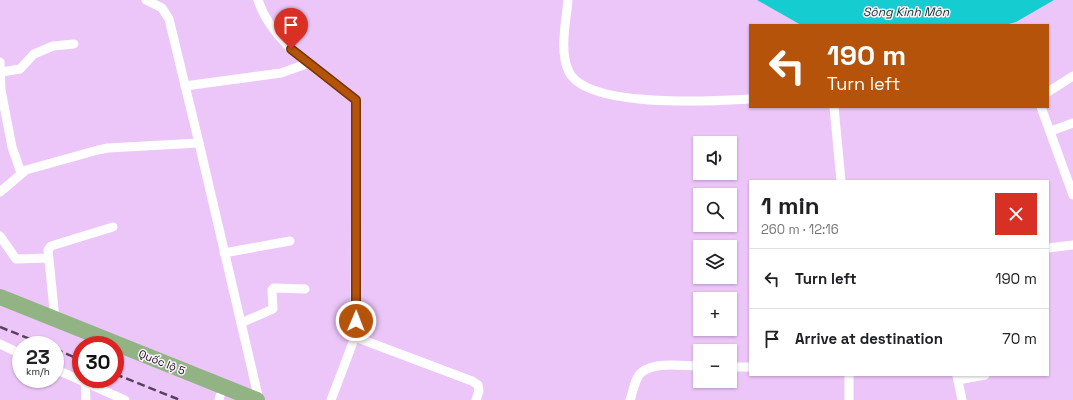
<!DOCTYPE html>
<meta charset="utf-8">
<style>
:root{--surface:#fff;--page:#f2f2f2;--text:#202124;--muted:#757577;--line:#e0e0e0}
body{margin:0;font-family:"Space Grotesk",sans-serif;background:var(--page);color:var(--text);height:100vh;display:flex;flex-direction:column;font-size:15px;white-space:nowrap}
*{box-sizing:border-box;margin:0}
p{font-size:13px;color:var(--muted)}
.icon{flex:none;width:22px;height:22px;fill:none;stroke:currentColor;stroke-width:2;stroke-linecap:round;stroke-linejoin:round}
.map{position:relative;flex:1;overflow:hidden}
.sheet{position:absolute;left:749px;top:180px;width:300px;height:196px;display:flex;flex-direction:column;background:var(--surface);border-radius:0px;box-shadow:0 1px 3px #0004}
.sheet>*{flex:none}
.hud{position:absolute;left:749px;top:24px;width:300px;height:84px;border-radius:0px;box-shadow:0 1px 3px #0004;background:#b45309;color:#fff;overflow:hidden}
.controls{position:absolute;left:693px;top:136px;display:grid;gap:8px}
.controls a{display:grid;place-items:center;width:44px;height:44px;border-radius:0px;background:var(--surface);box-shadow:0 1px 3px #0004;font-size:20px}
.speed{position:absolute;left:12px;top:336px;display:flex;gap:8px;font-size:20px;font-weight:700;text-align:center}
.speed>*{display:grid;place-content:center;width:52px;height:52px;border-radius:50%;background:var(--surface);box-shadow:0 1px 3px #0004;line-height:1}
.speed small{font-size:10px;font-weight:400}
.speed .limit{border:6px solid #d22;background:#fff;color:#111}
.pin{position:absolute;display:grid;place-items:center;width:34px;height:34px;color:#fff;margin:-41px -17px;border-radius:50% 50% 50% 0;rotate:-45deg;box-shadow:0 0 4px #0007}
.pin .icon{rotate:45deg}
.me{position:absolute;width:44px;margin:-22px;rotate:1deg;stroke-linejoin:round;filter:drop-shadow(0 0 3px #0008)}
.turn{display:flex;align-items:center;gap:14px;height:84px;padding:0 12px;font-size:18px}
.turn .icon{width:52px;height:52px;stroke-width:2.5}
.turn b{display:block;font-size:28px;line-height:34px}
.round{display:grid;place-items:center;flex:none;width:42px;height:42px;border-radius:0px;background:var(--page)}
.summary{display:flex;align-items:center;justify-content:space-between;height:68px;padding:0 12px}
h1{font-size:24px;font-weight:700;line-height:30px}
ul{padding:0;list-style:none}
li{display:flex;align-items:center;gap:12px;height:60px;padding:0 12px;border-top:1px solid var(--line)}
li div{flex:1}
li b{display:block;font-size:15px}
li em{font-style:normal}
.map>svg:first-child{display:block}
</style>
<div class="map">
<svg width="1073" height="400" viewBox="0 0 1073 400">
<rect width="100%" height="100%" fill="#ecc6f8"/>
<polygon fill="#15ccd1" points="757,0 1054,0 1016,22 1005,25 801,25"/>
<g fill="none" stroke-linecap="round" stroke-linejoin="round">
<g stroke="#fff" stroke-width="9">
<polyline points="146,0 162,8 169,19 199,143"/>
<path d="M258,0C272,44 321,72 356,100L355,337L331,400"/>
<path d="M568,0C566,23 559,51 569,72C588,109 713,101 750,99"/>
<polyline points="0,62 1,90 12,147 21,173"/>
<polyline points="2,72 20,69 34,54 53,46 74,44"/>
<polyline points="185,86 281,73 309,63"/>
<polyline points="1048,92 1073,76"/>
<polyline points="834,107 841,181"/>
<polyline points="1041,107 1073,195"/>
<polyline points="1051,131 1073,123"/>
<polyline points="0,192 26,170 98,150 108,148 199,143 259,400"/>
<polyline points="0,236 16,259 49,258"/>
<polyline points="1048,248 1073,245"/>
<polyline points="224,253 290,241"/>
<polyline points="55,319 48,250 51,246 113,227"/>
<polyline points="241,323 273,309 272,290 274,288 305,289"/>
<polyline points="355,337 472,381 478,385 479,391 476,400"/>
<polyline points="0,344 21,354"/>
<polyline points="90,345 90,343"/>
<polyline points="730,367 750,367"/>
<polyline points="55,369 125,400"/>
<polyline points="849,375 849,400"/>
<polyline points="957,376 962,400"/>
<polyline points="85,379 86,400"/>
<polyline points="958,380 985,375"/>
<polyline points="219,400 220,396"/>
<path d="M630,400C633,392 635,377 642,372C656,361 684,366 700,366"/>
</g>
<polyline stroke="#92b484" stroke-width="16" points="0,297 257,400"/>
<g stroke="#57405e" stroke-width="2.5" stroke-dasharray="8 4" stroke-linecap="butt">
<polyline points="0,327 45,345"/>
<polyline points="55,349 81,360"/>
<polyline points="115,374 180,400"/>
</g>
</g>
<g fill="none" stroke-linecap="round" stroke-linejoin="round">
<g stroke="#753606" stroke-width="10">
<polyline id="route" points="291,49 356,100 356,321"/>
</g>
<use href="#route" stroke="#b45309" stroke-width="7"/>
</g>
<g text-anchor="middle" stroke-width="3" stroke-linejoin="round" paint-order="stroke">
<g font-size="11" fill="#16061b" stroke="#faf5fb">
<text transform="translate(162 362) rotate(22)" y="4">Quốc lộ 5</text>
</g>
<g font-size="12" font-style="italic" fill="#0f3031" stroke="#faf5fb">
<text x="906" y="16">Sông Kinh Môn</text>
</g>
</g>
</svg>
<div class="controls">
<a><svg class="icon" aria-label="sound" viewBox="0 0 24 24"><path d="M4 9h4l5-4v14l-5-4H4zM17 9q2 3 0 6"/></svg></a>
<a><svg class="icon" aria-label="search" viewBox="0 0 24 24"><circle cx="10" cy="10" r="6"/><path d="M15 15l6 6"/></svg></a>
<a><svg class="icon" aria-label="layers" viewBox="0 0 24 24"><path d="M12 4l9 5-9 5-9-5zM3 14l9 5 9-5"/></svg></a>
<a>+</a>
<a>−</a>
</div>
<div class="speed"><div>23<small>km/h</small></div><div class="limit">30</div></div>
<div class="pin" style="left:291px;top:49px;background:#d93025"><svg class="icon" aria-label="arrive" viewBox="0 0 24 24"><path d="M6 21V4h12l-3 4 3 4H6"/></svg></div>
<svg class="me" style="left:356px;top:321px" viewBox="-20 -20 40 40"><circle r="17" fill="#b45309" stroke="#fff" stroke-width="3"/><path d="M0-11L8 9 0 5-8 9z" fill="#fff"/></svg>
<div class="hud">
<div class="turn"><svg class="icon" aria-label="left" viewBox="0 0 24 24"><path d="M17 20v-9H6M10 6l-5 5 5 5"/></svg><div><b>190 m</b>Turn left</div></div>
</div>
<section class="sheet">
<div class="summary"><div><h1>1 min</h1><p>260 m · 12:16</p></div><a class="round" style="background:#d93025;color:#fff"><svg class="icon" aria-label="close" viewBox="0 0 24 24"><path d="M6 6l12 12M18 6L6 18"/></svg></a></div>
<ul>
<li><svg class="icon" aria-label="left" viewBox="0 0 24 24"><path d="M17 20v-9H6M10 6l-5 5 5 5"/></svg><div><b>Turn left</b></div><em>190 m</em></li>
<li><svg class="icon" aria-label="arrive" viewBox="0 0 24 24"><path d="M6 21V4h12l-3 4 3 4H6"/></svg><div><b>Arrive at destination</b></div><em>70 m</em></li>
</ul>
</section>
</div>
